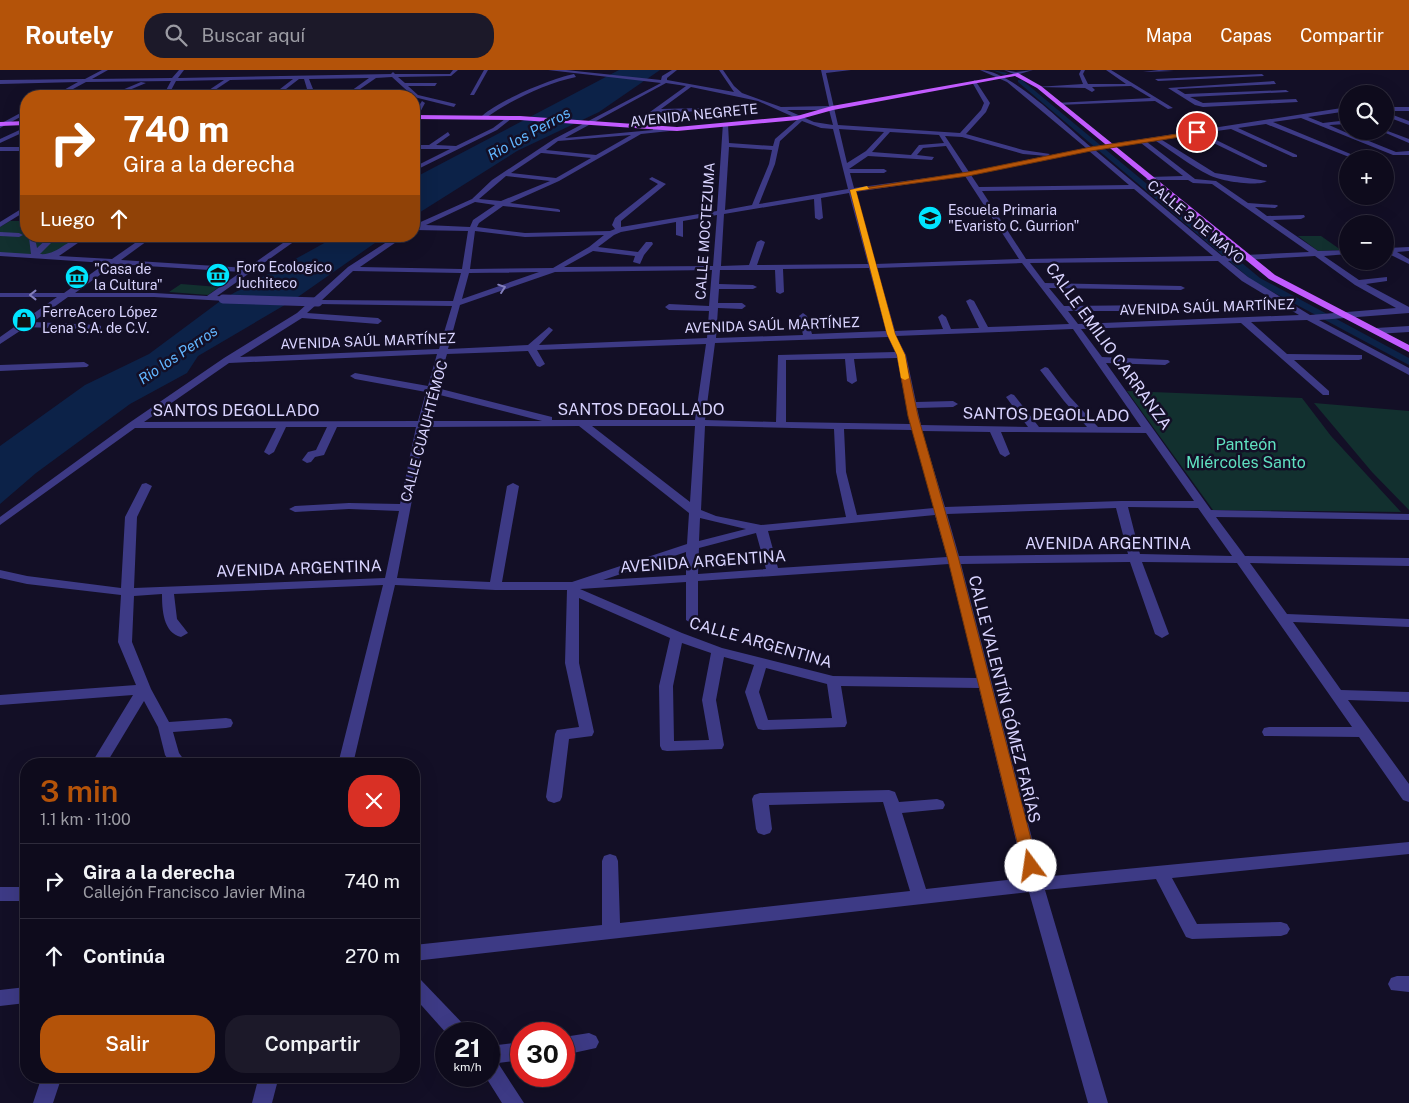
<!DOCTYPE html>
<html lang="es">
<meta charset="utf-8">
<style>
:root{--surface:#0e0b1c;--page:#1c1929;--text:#f1f3f6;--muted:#9b9ba3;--line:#2e2b3b;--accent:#b45309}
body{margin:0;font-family:"Public Sans",sans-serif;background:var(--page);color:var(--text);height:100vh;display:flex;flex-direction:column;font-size:19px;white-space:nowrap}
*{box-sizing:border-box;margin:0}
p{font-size:16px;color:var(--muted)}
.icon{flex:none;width:28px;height:28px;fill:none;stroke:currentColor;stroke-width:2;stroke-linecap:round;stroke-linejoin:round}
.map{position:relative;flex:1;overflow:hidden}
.drawer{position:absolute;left:20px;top:688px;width:400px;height:325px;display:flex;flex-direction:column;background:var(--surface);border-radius:20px;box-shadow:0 5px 20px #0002,0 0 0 1px var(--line)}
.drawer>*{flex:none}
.banner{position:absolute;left:20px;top:20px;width:400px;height:152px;border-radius:20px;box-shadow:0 5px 20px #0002,0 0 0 1px var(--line);background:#b45309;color:#fff;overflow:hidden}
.fabs{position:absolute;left:1339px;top:15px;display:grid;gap:10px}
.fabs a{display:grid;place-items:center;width:55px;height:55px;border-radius:50%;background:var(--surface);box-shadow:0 5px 20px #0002,0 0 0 1px var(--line);font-size:25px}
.speed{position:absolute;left:435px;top:952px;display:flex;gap:10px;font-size:25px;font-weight:700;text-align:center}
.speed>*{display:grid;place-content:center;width:65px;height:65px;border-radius:50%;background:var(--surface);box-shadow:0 5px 20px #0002,0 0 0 1px var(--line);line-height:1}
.speed small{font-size:12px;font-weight:400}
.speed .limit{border:8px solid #d22;background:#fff;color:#111}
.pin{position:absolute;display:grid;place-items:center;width:42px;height:42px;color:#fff;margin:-21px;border:2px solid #fff;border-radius:50%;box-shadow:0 1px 5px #0007}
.me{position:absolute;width:55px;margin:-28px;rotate:346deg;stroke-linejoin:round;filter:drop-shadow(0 0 4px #0008)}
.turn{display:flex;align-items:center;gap:18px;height:105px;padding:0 20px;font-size:22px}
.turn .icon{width:65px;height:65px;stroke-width:2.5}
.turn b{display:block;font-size:35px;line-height:42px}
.then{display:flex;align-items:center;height:48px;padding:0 20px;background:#0003;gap:10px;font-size:19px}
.round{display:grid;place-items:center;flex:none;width:52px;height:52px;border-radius:20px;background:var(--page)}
.headline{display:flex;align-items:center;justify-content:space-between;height:85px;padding:0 20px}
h1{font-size:30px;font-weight:600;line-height:38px;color:var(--accent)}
.cta{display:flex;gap:10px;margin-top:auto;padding:10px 20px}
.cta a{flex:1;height:58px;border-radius:20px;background:var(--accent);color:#fff;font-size:20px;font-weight:600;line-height:58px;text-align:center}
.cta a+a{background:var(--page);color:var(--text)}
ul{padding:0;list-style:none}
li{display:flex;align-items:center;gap:15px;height:75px;padding:0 20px;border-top:1px solid var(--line)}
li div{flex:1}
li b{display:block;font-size:19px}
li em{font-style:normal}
header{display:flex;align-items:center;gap:30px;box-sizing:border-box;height:70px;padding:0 25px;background:var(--accent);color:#fff}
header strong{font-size:24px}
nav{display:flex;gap:28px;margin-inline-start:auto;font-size:18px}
.search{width:350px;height:45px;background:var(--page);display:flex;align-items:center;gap:12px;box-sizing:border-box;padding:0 18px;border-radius:20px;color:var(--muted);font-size:19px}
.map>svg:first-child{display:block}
</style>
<header>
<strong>Routely</strong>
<div class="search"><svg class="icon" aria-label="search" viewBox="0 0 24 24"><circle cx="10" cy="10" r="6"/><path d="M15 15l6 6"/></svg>Buscar aquí</div>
<nav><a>Mapa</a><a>Capas</a><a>Compartir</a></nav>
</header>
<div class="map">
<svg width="1409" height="1033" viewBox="0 0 1409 1033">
<rect width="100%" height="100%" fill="#130f26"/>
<g fill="#12302f">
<polygon points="10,151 26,151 26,166 81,166 53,186 0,184 0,157"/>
<polygon points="1298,166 1321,166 1341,180 1318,181"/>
<polygon points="181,214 219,217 208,225 169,222"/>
<polygon points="1127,321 1302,328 1331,366 1401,442 1213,440"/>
<polygon points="1314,333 1409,341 1409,440 1372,402"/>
</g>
<g fill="#0c2248">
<polygon points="619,0 660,0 599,42 517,81 414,146 414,108"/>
<polygon points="337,166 385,166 295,229 198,286 187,303 130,334 36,403 0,434 0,376 85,315 149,284 223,229"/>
</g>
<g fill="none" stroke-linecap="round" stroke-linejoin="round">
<g fill="#0c2248" fill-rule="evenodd">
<polygon points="992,0 1008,3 1005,5"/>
<polygon points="1018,10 1022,10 1260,208 1409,288 1409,295 1254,212 1018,12"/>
</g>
<g fill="#3d3a85" fill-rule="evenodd">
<polygon points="102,0 108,0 92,9 172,8 179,0 184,0 178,8 391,4 393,2 395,4 450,4 453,0 458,0 451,6 398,7 405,13 437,13 435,16 408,16 418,25 456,34 454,37 414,27 392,7 376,8 350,26 344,26 369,8 309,9 313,19 309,26 304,26 307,19 304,9 299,9 277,26 271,26 293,9 230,10 206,26 200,26 224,10 176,11 168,26 163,26 171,11 86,12 60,26 53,26 78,12 0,14 0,10 85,9"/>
<polygon points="484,0 488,0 474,25 470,25"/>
<path d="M548,0H566L661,10L662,6L672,0H677L667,8V10L734,22L719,0H723L734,16L742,23L781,37L829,36L821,0H851L826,3L838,55L960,63L981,40L984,33L972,12L975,10L990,33L986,42L966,64L1023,80L1050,84L1047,86L1023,84L962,67L945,66L969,102L1086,78L1007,12L980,0C1011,0 1066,56 1091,77L1348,37V41L1308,47L1323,53L1348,50V54L1329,55L1347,63L1379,61L1354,65L1396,82L1409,81V85H1393L1301,48L1273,52L1353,85V87H1349L1266,54L1238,58L1297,85V87H1293L1231,59L1202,63L1267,95V97H1263L1195,64L1162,70L1215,103L1267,111C1258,117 1219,111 1209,105C1191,96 1173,82 1156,71L1147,72L1195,109L1216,111L1248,133L1277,135L1278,136L1275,138L1255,137L1267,146L1304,145L1305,147L1301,149L1273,150L1318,181L1348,180V184L1324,186L1359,210L1387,207V211L1366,214L1409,237V243L1319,250L1409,298V305L1307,250L1251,252L1287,284L1362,285V289L1359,290H1294L1329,321V325H1323L1241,253L1081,259L1102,287L1168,290L1170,292L1165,295L1106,293L1211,440L1409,444V450L1216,447L1245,486L1409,488V496L1250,493L1287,544L1409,549V557L1293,552L1341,620L1409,622V632L1348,630L1409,714V732L1403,730L1359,667L1264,666L1262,662L1264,658L1269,657H1352L1237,493L1142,492L1169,564L1162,568L1155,564L1130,492L961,494L1042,807L1409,772V784L1172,808L1197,854L1281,852L1287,854L1290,859L1287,864L1281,866L1192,869L1186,867L1156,809L1045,820L1108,1033H1088L1029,822L414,891V875L602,855V791L604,786L610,784L616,786L618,791L620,853L910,821L883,732L769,735L772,759L770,763L764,765L758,763L756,759L752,729L754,725L760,723L889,720L895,722L899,732L937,729L943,731L945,735L943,739L902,743L926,819L1025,808L979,618L841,616L847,653L845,657L763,660L758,659L756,655L745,622L754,595L724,587L716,630L724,675L722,679L667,681L662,680L660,676L659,616L670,568L579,528V593L594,662L592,666L569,669L562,727L560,731L554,733L548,731L546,727L555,664L557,660L579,657L565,593L567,520H495L395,515L353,694H338L383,515L174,524L177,549L188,563L181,567C163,563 162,539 162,524L134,526L132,572L151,619L169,652L226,648L231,649L233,653L231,657L226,658L173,662L179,683L187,694H171L165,685L158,657L144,631L106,694H91L133,625L0,635V625L136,615L118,572L121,525L27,514L0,508V500L27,506L121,518L125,447L142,414L146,413L152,416L137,447L134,518L385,508L399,441L349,439L295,442L289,439L295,436L349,433L400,434L416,357H337L324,385L315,387L311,392L307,393L302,390L308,382L316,380L327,357H286L274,382L269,385L264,382L276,358H135L0,455V447L129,353L224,288L297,243L348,197L396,166H405L360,197L462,199L468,161L414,160V155L472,129L492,110L554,69L661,13ZM666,13L686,16L650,42L653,60L565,68ZM691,17L758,31L798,49L775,69L773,76L729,73L728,54L723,53L717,141L621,157V151L666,114L652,107L649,109L658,114L615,148L612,155L615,159L610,161L525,163L477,157L479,153L503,136L560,142V140L558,139L510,133L559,111L641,64L679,60L677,57L658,59L655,43L702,41L700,38L661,39ZM787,40H829L833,55L814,52ZM802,51L821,58L833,59L848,119L759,134L775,94L780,71ZM839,59L884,62L866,81L847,93ZM890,62L939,65L944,73L919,75L911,85L872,82ZM631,65L596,85L546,80L558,71ZM1141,73L1183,106L1149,107L1146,109L1147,110H1188L1193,113L1212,114L1309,182L1222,186L1095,80ZM946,76L963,103L854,118L850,103H884L887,101L884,99H849L868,86L932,90L934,87L917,85L923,78ZM729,77L772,80L769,94L752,135L725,140ZM1089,81L1129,115L979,117L971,105ZM541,83H542L591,88L556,108L511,103ZM506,106L550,111L501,131L479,129ZM965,106L1019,189L875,194L855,122ZM1134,119L1213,186L1026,189L982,121ZM849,123L868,194L757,195L765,172L761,170L757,172L749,195L721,196L724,144L814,129L815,148L819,150L823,148L821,128ZM475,132L495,135L473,150L470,157L426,155ZM717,145L713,196L564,197L593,181L635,186L633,192L640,194L644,185L653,174L652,172H646L638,182L598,177L614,165L621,162L676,152V165L683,167V151ZM475,161L525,167L604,165L589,177L553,198L470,199ZM1315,186L1355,215L1396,238L1310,245L1248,207L1228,191ZM1218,191L1242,211L1299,245L1078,254L1068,241H1161L1165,238L1161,235L1064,236L1049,218L1181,220L1185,218L1181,216L1045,213L1030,193ZM1022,193L1069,254L988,257L974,231L970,229L966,231L979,258L951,259L946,247L942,244L938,247L943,259L895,261L877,198ZM869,198L886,261L812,264L807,246L803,243L799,246L803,265L716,268L718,238L742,239L746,236L742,233H718L719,219H753L757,217L753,215L719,214L720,200H775L776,222L780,224L784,222L783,199ZM712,200L709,236L669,234L665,237L669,240L709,241L707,268L539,275L553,260L549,257L528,275L448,279L460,235L555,202ZM353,201L461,203L453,231L322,230ZM539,202L462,229L469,203ZM317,234H318L452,236L439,279L240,287L302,248L378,254L382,251L378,248L307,243ZM1073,259L1141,357H1098L1070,327L1048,298L1045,297L1040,300L1064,331L1087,357H1039L1014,325L1011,324L1006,327L1028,357L921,355L917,338L953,337L958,334L953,331L916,332L906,285L896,266ZM888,267L895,282L778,285L776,352L705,350L715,273ZM706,274L695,350H552V347L437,318L447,284L528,281L537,296L540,297L545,294L537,280ZM437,284L428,316L355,303L350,306L355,309L426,322L418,351L144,352L229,293ZM897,288L910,354L786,352V290L845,289L847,311L852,314L857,311L854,289ZM436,324L542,351H428ZM579,356L689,443L687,474L572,512H502L519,416L513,413L507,416L490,512L397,508L426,357ZM592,356H695L690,432ZM705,356L834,359L836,402L846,447L761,455L716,446L701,440ZM844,359L912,360L934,438L857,445L846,402ZM922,361L990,362L1000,384L1005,387L1010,384L1001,362L1146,363L1194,431H1121L945,437ZM1128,437L1198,438L1232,486L1140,484ZM1116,438L1128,484L959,486L947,444ZM935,445L947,487L778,498L768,461ZM700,448L746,459L699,471ZM756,463L766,499L698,504L699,478ZM686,482V505L603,510ZM949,494L977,608L833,606L722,578L682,563L580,519L686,512V550L692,554L698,550V511ZM682,573L711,583L702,630L709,670L674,671L673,616ZM766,598L827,614L832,648L768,650L759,622Z"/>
<polygon points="1004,0 1016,2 1033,0 1016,5"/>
<polygon points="1081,0 1085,0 1083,4 1088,14 1126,14 1106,0 1111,0 1173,38 1168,39 1155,31 1058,35 1055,33 1151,28 1131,16 1092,17 1095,20 1092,22 1085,18 1036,17 1083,14 1079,4"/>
<polygon points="1159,0 1174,1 1143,2"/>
<path d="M574,4L576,7C547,13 511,30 487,47L482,46C500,30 550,9 574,4Z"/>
<polygon points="1262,4 1264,6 1158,11 1155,9"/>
<polygon points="1274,11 1276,14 1177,19 1185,24 1286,20 1289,22 1190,27 1203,33 1296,29 1298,32 1203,37 1195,35 1168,18"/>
<polygon points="141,12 146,13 115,26 108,26"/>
<polygon points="422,31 425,33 417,48 414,48 414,44"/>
<rect x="1385" y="37" width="24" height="4"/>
<polygon points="26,40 26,44 0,58 0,54"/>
<polygon points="1385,42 1409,51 1409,55 1385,46"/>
<polygon points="509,46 511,49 497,60 414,101 414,97 450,79 414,79 414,75 429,75 448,62 450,65 436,75 456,76 493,58"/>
<polygon points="26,57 26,61 0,73 0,69"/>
<polygon points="1385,60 1409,69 1409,73 1381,61 1385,61"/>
<rect x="0" y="77" width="26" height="4"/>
<polygon points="26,136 26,141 0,157 0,152"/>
<polygon points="0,162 19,163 23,165 19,167 0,166"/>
<path d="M50,166H58L40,184C58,186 69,166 88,166L59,186L112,189L145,166H154L121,190L247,198L293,166H302L217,226L226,227V231L154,227H68L33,252L98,255L101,256V260L26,257L0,274V267L57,227H0V223H64L106,193L0,186V182L31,184L29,168H35L37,178ZM115,194L241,202L207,226L154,223H75Z"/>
<polygon points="199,166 210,166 206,168"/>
<polygon points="1409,177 1409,181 1397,182 1409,189 1409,194 1385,182 1385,178 1387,178"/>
<polygon points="1409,256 1409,262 1376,264 1372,261 1376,258"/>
<polygon points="84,292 89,295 87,297 0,301 0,295"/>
<rect x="0" y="817" width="26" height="14"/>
<polygon points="1397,906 1409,906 1409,922 1391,920 1388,914 1391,908"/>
<polygon points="414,907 420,909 467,958 469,964 447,964 414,927"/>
<polygon points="26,917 26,933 0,936 0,920"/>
<polygon points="589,963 596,966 599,972 596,978 564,985 564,967"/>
<polygon points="521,972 521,990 498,993 524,1033 502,1033 485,1006 489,1006 489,976"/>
<polygon points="42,1006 62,1006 53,1033 33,1033"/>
<polygon points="259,1006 279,1006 272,1033 252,1033"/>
</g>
<g fill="#c25bff" fill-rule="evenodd">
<polygon points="1018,3 1041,16 1275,205 1409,275 1409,282 1269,209 1037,18 1015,6 833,40 797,50 677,61 520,50 414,49 414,45 520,46 677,57 797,46 832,36"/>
<polygon points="26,51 26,55 0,56 0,52"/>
</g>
<polyline stroke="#3d3a85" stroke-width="9" points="223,229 318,232"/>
</g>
<defs><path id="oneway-chevron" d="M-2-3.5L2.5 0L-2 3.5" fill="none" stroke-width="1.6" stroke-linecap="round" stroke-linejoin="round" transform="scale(1.25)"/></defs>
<g stroke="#837fbc">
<use href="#oneway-chevron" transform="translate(502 218) rotate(-19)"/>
<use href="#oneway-chevron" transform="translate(33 225) rotate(180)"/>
</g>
<polygon fill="#b45309" stroke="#753606" points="1197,61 1199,64 1091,81 968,106 856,121 895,264 905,285 918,346 959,490 1038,796 1036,800 1031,802 1025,800 1023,796 948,490 908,346 897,285 887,264 850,120 968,102 1091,77"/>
<polygon fill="#f59e0b" points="867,116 869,119 856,121 895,264 905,285 909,308 905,310 901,308 897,285 887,264 850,120"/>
<defs>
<g id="university-disc" transform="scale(1.25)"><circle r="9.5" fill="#00e5ff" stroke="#130f26"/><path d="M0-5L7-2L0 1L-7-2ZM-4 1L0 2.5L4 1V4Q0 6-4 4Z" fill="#111"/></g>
<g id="museum-disc" transform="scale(1.25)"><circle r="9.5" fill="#00e5ff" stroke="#130f26"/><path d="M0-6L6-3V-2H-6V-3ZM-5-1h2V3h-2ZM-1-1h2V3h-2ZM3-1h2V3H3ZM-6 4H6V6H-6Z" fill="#111"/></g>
<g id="shop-disc" transform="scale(1.25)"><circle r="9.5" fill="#00e5ff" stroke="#130f26"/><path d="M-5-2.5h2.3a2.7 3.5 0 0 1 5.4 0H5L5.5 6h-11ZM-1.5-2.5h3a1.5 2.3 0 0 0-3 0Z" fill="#111"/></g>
</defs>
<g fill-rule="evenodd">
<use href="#university-disc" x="930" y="148"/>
<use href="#museum-disc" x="218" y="205"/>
<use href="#museum-disc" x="77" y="207"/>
<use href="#shop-disc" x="24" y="250"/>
</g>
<g text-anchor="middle" stroke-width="5" stroke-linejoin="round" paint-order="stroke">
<g font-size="14" fill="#d9d4ff" stroke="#130f26">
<text transform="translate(694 45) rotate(-6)" y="5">AVENIDA NEGRETE</text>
<text transform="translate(1196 152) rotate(40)" y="5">CALLE 3 DE MAYO</text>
<text transform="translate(705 161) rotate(-86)" y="5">CALLE MOCTEZUMA</text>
<text transform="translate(1207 237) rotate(-2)" y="5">AVENIDA SAÚL MARTÍNEZ</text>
<text transform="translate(772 255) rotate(-2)" y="5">AVENIDA SAÚL MARTÍNEZ</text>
<text transform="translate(368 271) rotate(-2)" y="5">AVENIDA SAÚL MARTÍNEZ</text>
<text transform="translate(424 361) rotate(-75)" y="5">CALLE CUAUHTÉMOC</text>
</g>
<g font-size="14" fill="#d9d4ff" stroke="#130f26" text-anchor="start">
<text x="948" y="145">Escuela Primaria<tspan x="948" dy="16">"Evaristo C. Gurrion"</tspan></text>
<text x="236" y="202">Foro Ecologico<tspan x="236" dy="16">Juchiteco</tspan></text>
<text x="94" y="204">"Casa de<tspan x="94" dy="16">la Cultura"</tspan></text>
<text x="42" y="247">FerreAcero López<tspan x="42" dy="16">Lena S.A. de C.V.</tspan></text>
</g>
<g font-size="15" font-style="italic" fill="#62b6ff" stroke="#130f26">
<text transform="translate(529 64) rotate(-29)" y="5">Rio los Perros</text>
<text transform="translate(178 285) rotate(-34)" y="5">Rio los Perros</text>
</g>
<g font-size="16" fill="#d9d4ff" stroke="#130f26">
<text transform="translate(1109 276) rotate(54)" y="6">CALLE EMILIO CARRANZA</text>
<text x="641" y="345">SANTOS DEGOLLADO</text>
<text x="236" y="346">SANTOS DEGOLLADO</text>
<text transform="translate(1046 344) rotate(1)" y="6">SANTOS DEGOLLADO</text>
<text x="1108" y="479">AVENIDA ARGENTINA</text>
<text transform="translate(703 491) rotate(-4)" y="6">AVENIDA ARGENTINA</text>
<text transform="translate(299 498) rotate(-2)" y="6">AVENIDA ARGENTINA</text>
<text transform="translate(761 572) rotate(16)" y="6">CALLE ARGENTINA</text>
<text transform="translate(1005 629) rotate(76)" y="6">CALLE VALENTÍN GÓMEZ FARÍAS</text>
</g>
<g font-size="16" fill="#5fe0c0" stroke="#130f26">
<text x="1246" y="380">Panteón<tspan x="1246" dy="18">Miércoles Santo</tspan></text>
</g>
</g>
</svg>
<div class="fabs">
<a><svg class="icon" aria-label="search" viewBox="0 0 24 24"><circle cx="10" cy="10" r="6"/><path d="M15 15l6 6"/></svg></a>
<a>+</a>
<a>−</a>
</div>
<div class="speed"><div>21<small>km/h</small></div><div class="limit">30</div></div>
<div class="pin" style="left:1197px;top:62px;background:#d93025"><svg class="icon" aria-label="arrive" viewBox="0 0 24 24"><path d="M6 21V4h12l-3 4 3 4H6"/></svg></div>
<svg class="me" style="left:1031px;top:796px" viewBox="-20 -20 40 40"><circle r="19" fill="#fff"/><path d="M0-13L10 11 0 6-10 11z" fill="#b45309"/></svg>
<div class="banner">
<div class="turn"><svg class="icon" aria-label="right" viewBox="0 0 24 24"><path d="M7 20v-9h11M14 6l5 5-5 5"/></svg><div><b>740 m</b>Gira a la derecha</div></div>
<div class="then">Luego<svg class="icon" aria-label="ahead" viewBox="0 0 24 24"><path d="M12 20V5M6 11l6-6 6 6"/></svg></div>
</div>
<section class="drawer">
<div class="headline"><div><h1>3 min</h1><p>1.1 km · 11:00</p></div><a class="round" style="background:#d93025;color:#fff"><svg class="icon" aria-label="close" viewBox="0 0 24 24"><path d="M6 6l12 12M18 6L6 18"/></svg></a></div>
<ul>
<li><svg class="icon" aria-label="right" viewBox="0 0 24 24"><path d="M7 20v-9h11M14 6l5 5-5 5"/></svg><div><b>Gira a la derecha</b><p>Callejón Francisco Javier Mina</p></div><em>740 m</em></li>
<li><svg class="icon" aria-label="ahead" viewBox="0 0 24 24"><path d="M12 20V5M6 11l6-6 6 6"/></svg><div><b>Continúa</b></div><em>270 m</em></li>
</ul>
<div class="cta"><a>Salir</a><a>Compartir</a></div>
</section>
</div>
